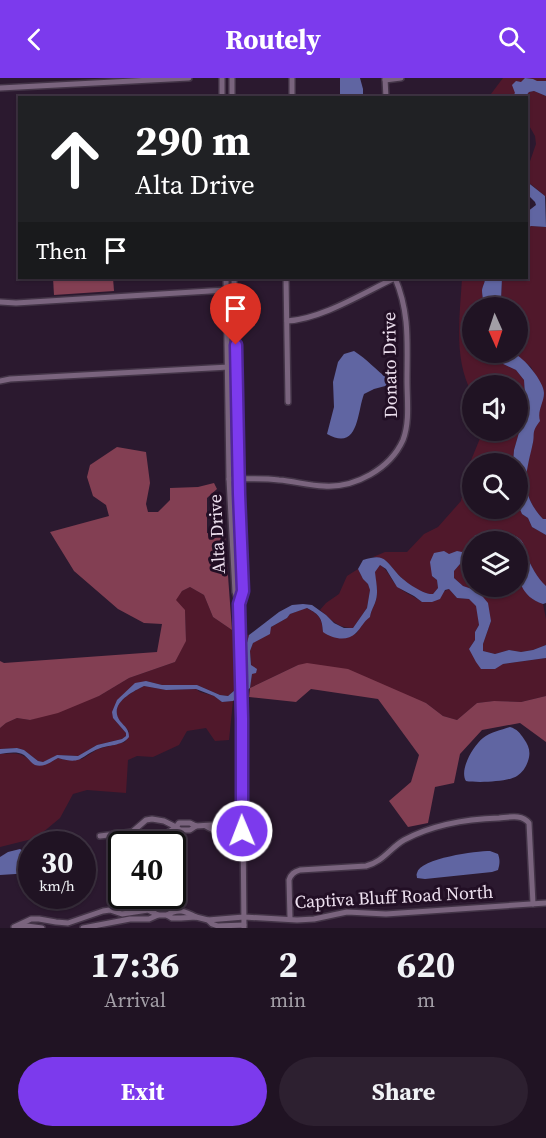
<!DOCTYPE html>
<style>
:root{--surface:#201323;--page:#2d2030;--text:#f1f3f6;--muted:#a29ea6;--line:#3d3241;--accent:#7c3aed}
body{margin:0;font-family:"Source Serif 4",serif;background:var(--page);color:var(--text);height:100vh;display:flex;flex-direction:column;font-size:22px;white-space:nowrap}
*{box-sizing:border-box;margin:0}
p{font-size:20px;color:var(--muted)}
.icon{flex:none;width:33px;height:33px;fill:none;stroke:currentColor;stroke-width:2;stroke-linecap:round;stroke-linejoin:round}
.map{position:relative;height:850px;overflow:hidden}
.side{display:flex;flex-direction:column;background:var(--surface);flex:1}
.side>*{flex:none}
.guide{position:absolute;left:18px;top:18px;width:510px;height:183px;border-radius:0px;box-shadow:0 2px 4px #0004,0 0 0 2px var(--line);background:#202124;color:#fff;overflow:hidden}
.needle{width:39px;rotate:177deg}
.fabs{position:absolute;left:462px;top:219px;display:grid;gap:12px}
.fabs a{display:grid;place-items:center;width:66px;height:66px;border-radius:50%;background:var(--surface);box-shadow:0 2px 4px #0004,0 0 0 2px var(--line);font-size:30px}
.speed{position:absolute;left:18px;top:753px;display:flex;gap:12px;font-size:30px;font-weight:700;text-align:center}
.speed>*{display:grid;place-content:center;width:78px;height:78px;border-radius:50%;background:var(--surface);box-shadow:0 2px 4px #0004,0 0 0 2px var(--line);line-height:1}
.speed small{font-size:15px;font-weight:400}
.speed .limit{border:3px solid #111;border-radius:9px;background:#fff;color:#111}
.pin{position:absolute;display:grid;place-items:center;width:51px;height:51px;color:#fff;margin:-62px -26px;border-radius:50% 50% 50% 0;rotate:-45deg;box-shadow:0 0 6px #0007}
.pin .icon{rotate:45deg}
.me{position:absolute;width:66px;margin:-33px;rotate:359deg;stroke-linejoin:round;filter:drop-shadow(0 0 4px #0008)}
.turn{display:flex;align-items:center;gap:21px;height:126px;padding:0 18px;font-size:27px}
.turn .icon{width:78px;height:78px;stroke-width:2.5}
.turn b{display:block;font-size:42px;line-height:51px}
.then{display:flex;align-items:center;height:57px;padding:0 18px;background:#0003;gap:12px;font-size:22px}
.eta{display:flex;justify-content:space-evenly;align-items:center;height:102px;text-align:center}
.eta b{font-size:36px;font-weight:700;line-height:42px}
.action{display:flex;gap:12px;margin-top:auto;padding:12px 18px}
.action a{flex:1;height:69px;border-radius:36px;background:var(--accent);color:#fff;font-size:24px;font-weight:700;line-height:69px;text-align:center}
.action a+a{background:var(--page);color:var(--text)}
header{display:flex;justify-content:space-between;align-items:center;height:78px;padding:0 18px;background:var(--accent);color:#fff;font-size:27px;font-weight:700}
.map>svg:first-child{display:block}
</style>
<header><svg class="icon" aria-label="back" viewBox="0 0 24 24"><path d="M15 5l-7 7 7 7"/></svg>Routely<svg class="icon" aria-label="search" viewBox="0 0 24 24"><circle cx="10" cy="10" r="6"/><path d="M15 15l6 6"/></svg></header>
<div class="map">
<svg width="546" height="850" viewBox="0 0 546 850">
<rect width="100%" height="100%" fill="#2b192f"/>
<g fill="#50182b">
<path d="M503,0H546V3C535,3 520,11 512,19L488,20Z"/>
<polygon points="534,13 546,18 546,120 545,118 527,103 527,92 536,66 535,58 527,44 526,20 525,18 529,14"/>
<polygon points="531,148 546,149 546,441 543,441 534,431 526,412 525,397 533,364 533,353 544,315 531,289 513,275 518,274 518,230 498,230 501,222 502,200 526,200 527,150"/>
<path d="M462,200H485C485,205 483,207 482,212C482,218 484,223 483,229L472,230V274L490,275L491,282L501,285L516,292L524,302L525,317L523,333L518,343L520,351L514,372L513,385L472,386V430H518V427L522,436L528,440L532,449L546,457V508L539,503L524,473V467L518,460L511,455L505,454L486,455L473,460L474,463L472,464V466L463,474C445,474 443,484 432,498L437,502L438,510L433,516C422,517 403,503 396,494C388,485 387,480 373,479L385,474H407L424,456L438,449L461,423L467,392L481,358L480,353L518,352V308H472V315C453,281 460,237 462,200Z"/>
<path d="M472,483V508H518V501C524,512 530,522 543,526L546,541V567L533,572L521,574L509,572L495,576L483,573V566L491,543L478,514L463,508L454,500L453,494L460,486Z"/>
<path d="M380,487C388,492 390,500 396,507C402,514 414,518 422,524L449,511L457,520L469,521L477,528L479,547L475,554V562L469,571L503,586L546,580V618L521,624L494,623L477,625L457,642L443,638L426,625L298,587L250,610L252,596L250,573L253,565L271,549L287,540L290,536L306,530C319,536 322,540 323,554L356,556L364,543L370,539C371,533 373,530 375,525C379,515 376,504 374,494Z"/>
<path d="M358,491L363,501L368,506L370,512L367,530L353,550C337,550 331,541 320,532L326,525L339,516L347,498Z"/>
<polygon points="190,509 204,517 213,539 232,552 249,557 235,612 228,618 220,617 197,607 162,607 146,603 117,622 113,640 126,655 126,658 122,661 97,667 78,678 58,677 43,684 38,683 24,672 17,670 0,671 0,650 6,645 17,640 30,642 99,618 129,600 175,584 186,562 185,533 175,522 182,513"/>
<path d="M144,608L166,612L196,611L200,614L214,618L222,624L233,623L229,662L215,663L206,650L187,653L179,667L153,679L137,678L128,682L126,715L87,712L73,716L60,740L36,760L0,769V676C20,675 20,674 36,687L47,686L58,680L65,682L82,681L98,671L125,664L129,653C125,649 119,644 117,638C113,623 134,613 144,608Z"/>
</g>
<g fill="#833f53">
<polygon points="53,200 113,200 114,213 54,217"/>
<polygon points="117,369 146,374 150,405 146,426 148,434 158,434 170,422 170,410 198,409 214,405 217,411 207,420 207,455 225,457 232,552 213,539 204,517 190,509 182,513 176,522 185,532 186,563 175,584 129,600 99,618 58,635 30,642 17,640 6,645 0,650 0,583 4,585 157,574 162,546 144,545 118,531 74,493 50,454 109,438 106,427 93,418 87,399 90,387"/>
<polygon points="307,585 348,591 426,625 443,638 457,642 477,625 494,623 521,624 546,618 546,664 520,645 482,652 460,676 454,705 435,709 428,745 408,749 389,723 411,704 419,677 378,621 311,611 296,624 249,619 250,610 298,587"/>
</g>
<g fill="#6065a2">
<polygon points="340,0 360,0 363,11 363,19 340,19"/>
<polygon points="525,0 533,1 537,3 546,3 546,18 534,13 529,14 525,19 512,19 515,15 512,7 516,3 521,4"/>
<polygon points="526,103 545,118 546,149 531,148 527,150 527,134 536,127 535,124 527,116"/>
<path d="M485,200H502L501,222L498,229H483C484,223 482,218 482,212C483,207 485,205 485,200Z"/>
<path d="M354,273C367,281 376,292 388,301L389,307L374,311L364,316C357,334 359,374 327,356L334,329L333,304L338,284L344,276Z"/>
<path d="M490,275C496,274 507,272 513,275C524,279 544,304 544,315C544,325 537,332 540,343C530,356 536,355 532,369C525,399 520,416 543,441H546V457L532,449L528,440L522,436L518,427V386L513,385L514,372L520,351L518,343L523,333L525,317L524,302L516,292L501,285L491,282Z"/>
<path d="M505,454C512,456 521,459 524,467C525,470 524,473 526,476C531,488 537,500 546,508V525L543,526C513,516 518,489 518,464L474,463L475,457L481,458L486,455Z"/>
<path d="M472,466V483L460,486L454,493V500L463,508L478,513L488,525L491,543L483,566V573L495,576L509,572L521,574L533,572L546,567V580L503,586L495,591H481L476,584L469,571L475,562V554L479,547L476,528L469,521L457,520L449,511L445,512L440,521L432,524H422L414,518L397,509L386,491L380,487L375,494C376,504 379,515 375,525C373,530 371,533 370,539C363,544 362,549 356,555C347,564 333,561 323,554C322,540 320,537 307,530L290,536L287,540L271,549L270,556L253,565L250,573L251,587L257,591L256,595L252,596L250,610L233,623L222,624L214,618L196,611L166,612L144,608C132,614 108,626 120,643C125,649 129,651 129,659C121,669 109,666 98,671C79,679 82,687 58,680C51,684 43,690 35,687C31,685 28,680 24,677C17,673 7,675 0,676V671L17,670L24,672L38,683L43,684L57,677L78,678L97,667L122,661L126,658V655L113,640L112,634L117,622L135,605L146,603L162,607H197L220,617L228,618L235,612L249,557L279,534L292,527L303,526L312,527L326,537L334,545L344,550H353L367,530L370,512L368,506L363,501L358,491L363,482C383,476 384,480 396,494C402,502 423,517 433,516L438,510L437,502L432,498L430,484L434,475L444,473L449,476L457,473L462,474L465,472V469H469Z"/>
<path d="M510,649C517,651 520,655 524,661C529,668 531,674 528,683C526,689 523,694 517,698C508,704 477,705 466,703C459,692 473,668 483,660C490,654 501,652 510,649Z"/>
<polygon points="20,771 31,778 31,795 0,797 0,779 8,774"/>
<path d="M490,773L498,776C500,782 500,785 498,792L492,794L425,801L417,800C417,798 416,797 417,795C420,780 477,773 490,773Z"/>
</g>
<g fill="none" stroke-linecap="round" stroke-linejoin="round">
<g stroke="#433447" stroke-width="8">
<g id="minor">
<polyline points="222,0 222,20"/>
<polyline points="292,0 292,20"/>
<polyline points="385,0 386,20"/>
<polyline points="385,2 401,0"/>
<polyline points="0,10 189,0"/>
<polyline points="232,20 232,0"/>
<polyline points="226,200 229,401 235,514 239,526 242,641 244,850"/>
<polyline points="234,200 238,401 243,513 239,525"/>
<polyline points="286,200 288,324"/>
<polyline points="0,224 16,225 226,212"/>
<path d="M287,243C322,241 363,215 395,200"/>
<polyline points="0,303 10,301 229,289"/>
<path d="M229,401C246,401 262,400 279,402C294,403 309,408 324,408C355,410 390,391 403,362C410,344 407,322 407,303C407,266 410,235 395,200"/>
<path d="M206,748C219,756 228,754 242,753"/>
<path d="M132,754C153,766 158,762 176,749L180,752H190L196,748"/>
<polyline points="100,758 132,754 146,742 152,741 164,743 176,749 179,745 190,745 196,748 242,745"/>
<path d="M167,837C178,830 185,833 196,839"/>
<path d="M290,840L289,802C291,796 294,794 300,792L366,788C383,784 390,770 404,762C434,746 466,741 499,740C510,739 522,736 529,745L533,826"/>
<polyline points="208,842 244,839 297,842 314,841 347,834 386,836 546,825"/>
<polyline points="14,849 31,841 39,841 56,844 68,845 103,833 110,832 122,836 148,832 158,837"/>
<polyline points="15,849 27,848 42,850"/>
<polyline points="83,850 130,841 149,841 158,837 167,837 172,840 181,840 196,839 208,842 212,846 218,848 244,847"/>
</g>
</g>
<use href="#minor" stroke="#7a647e" stroke-width="5"/>
</g>
<g fill="none" stroke-linecap="round" stroke-linejoin="round">
<g stroke="#51269a" stroke-width="15">
<polyline id="route" points="236,267 239,416 243,513 239,526 242,641 242,753"/>
</g>
<use href="#route" stroke="#7c3aed" stroke-width="10"/>
</g>
<g text-anchor="middle" stroke-width="6" stroke-linejoin="round" paint-order="stroke">
<g font-size="18" fill="#ede0ef" stroke="#220f25">
<text transform="translate(390 287) rotate(-91)" y="6">Donato Drive</text>
<text transform="translate(217 456) rotate(-93)" y="6">Alta Drive</text>
<text transform="translate(394 819) rotate(-3)" y="6">Captiva Bluff Road North</text>
</g>
</g>
</svg>
<div class="fabs">
<a><svg class="needle" viewBox="-14 -14 28 28"><path d="M0-13l5 13h-10z" fill="#e53935"/><path d="M0 13l5-13h-10z" fill="#a29ea6"/></svg></a>
<a><svg class="icon" aria-label="sound" viewBox="0 0 24 24"><path d="M4 9h4l5-4v14l-5-4H4zM17 9q2 3 0 6"/></svg></a>
<a><svg class="icon" aria-label="search" viewBox="0 0 24 24"><circle cx="10" cy="10" r="6"/><path d="M15 15l6 6"/></svg></a>
<a><svg class="icon" aria-label="layers" viewBox="0 0 24 24"><path d="M12 4l9 5-9 5-9-5zM3 14l9 5 9-5"/></svg></a>
</div>
<div class="speed"><div>30<small>km/h</small></div><div class="limit">40</div></div>
<div class="pin" style="left:236px;top:267px;background:#d93025"><svg class="icon" aria-label="arrive" viewBox="0 0 24 24"><path d="M6 21V4h12l-3 4 3 4H6"/></svg></div>
<svg class="me" style="left:242px;top:753px" viewBox="-20 -20 40 40"><circle r="17" fill="#7c3aed" stroke="#fff" stroke-width="3"/><path d="M0-11L8 9 0 5-8 9z" fill="#fff"/></svg>
<div class="guide">
<div class="turn"><svg class="icon" aria-label="ahead" viewBox="0 0 24 24"><path d="M12 20V5M6 11l6-6 6 6"/></svg><div><b>290 m</b>Alta Drive</div></div>
<div class="then">Then<svg class="icon" aria-label="arrive" viewBox="0 0 24 24"><path d="M6 21V4h12l-3 4 3 4H6"/></svg></div>
</div>
</div>
<section class="side">
<div class="eta">
<div><b>17:36</b><p>Arrival</p></div>
<div><b>2</b><p>min</p></div>
<div><b>620</b><p>m</p></div>
</div>
<div class="action"><a>Exit</a><a>Share</a></div>
</section>
